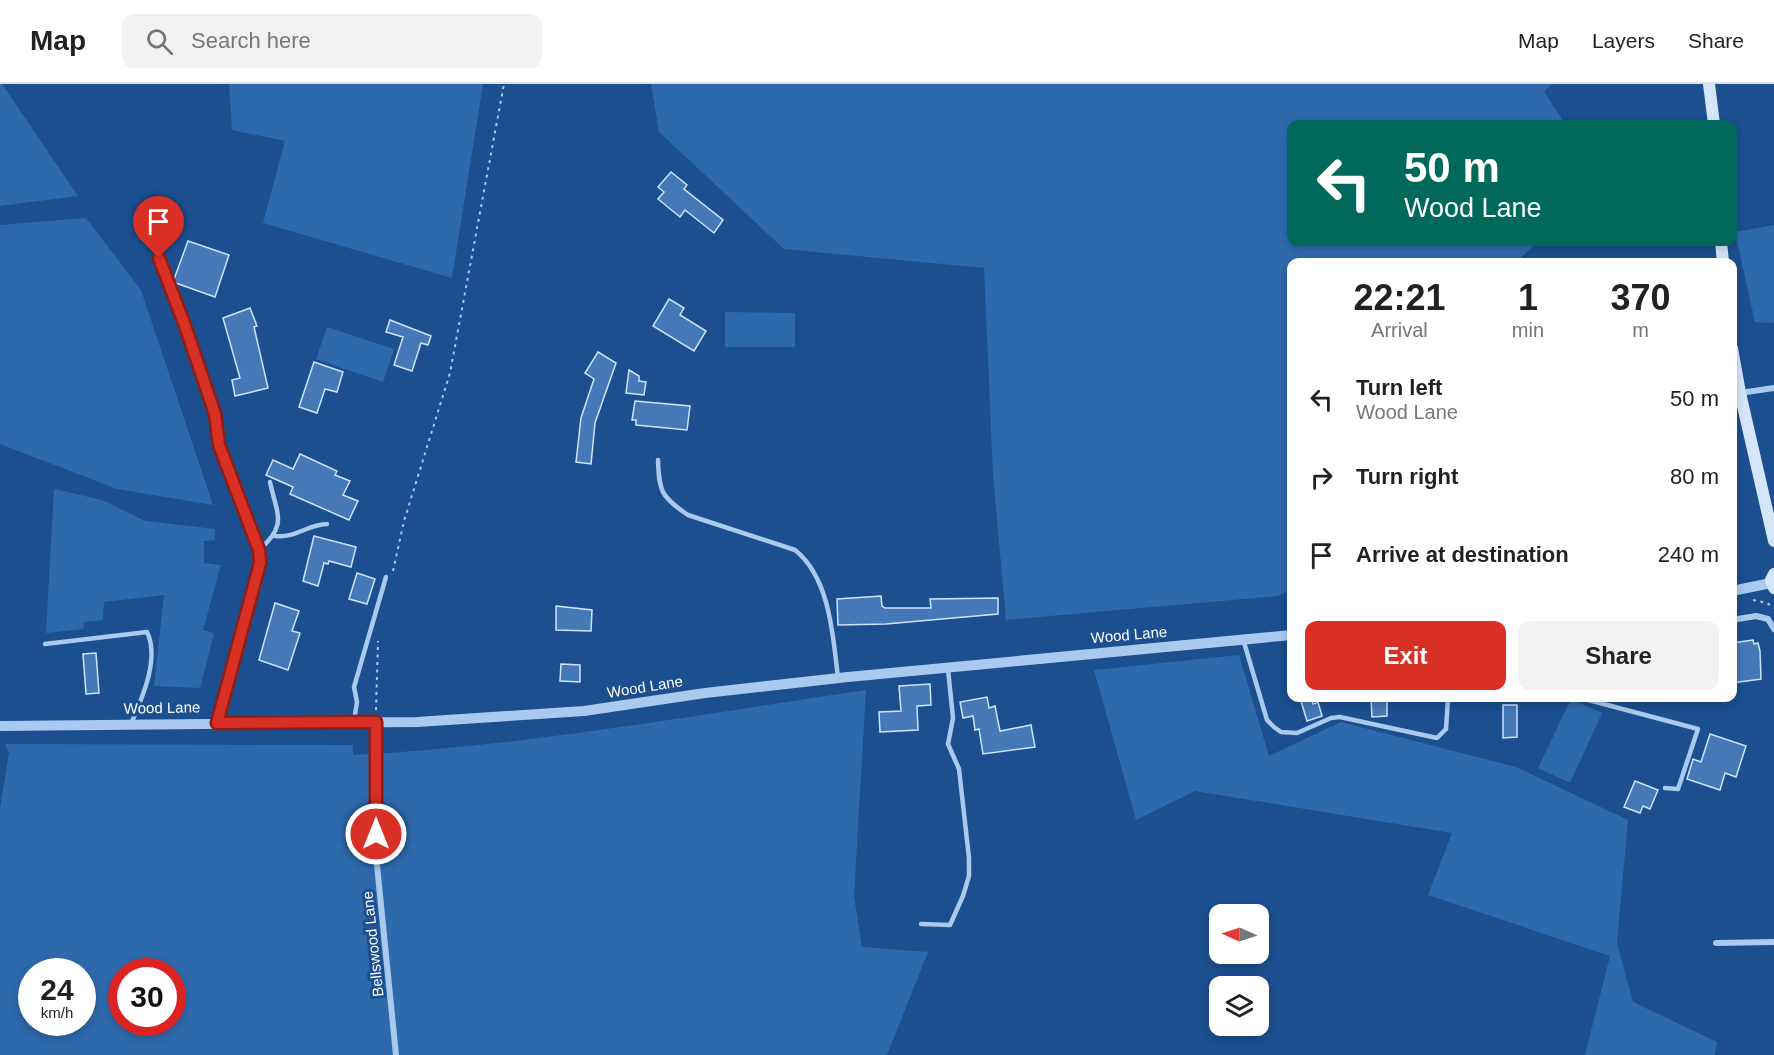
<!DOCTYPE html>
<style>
:root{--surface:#fff;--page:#f2f2f2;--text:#222;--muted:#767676;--line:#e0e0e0;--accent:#d93025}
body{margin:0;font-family:Arial,sans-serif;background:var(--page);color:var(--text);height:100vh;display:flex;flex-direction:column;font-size:22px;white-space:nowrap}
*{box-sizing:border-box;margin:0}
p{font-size:20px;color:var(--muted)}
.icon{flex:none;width:33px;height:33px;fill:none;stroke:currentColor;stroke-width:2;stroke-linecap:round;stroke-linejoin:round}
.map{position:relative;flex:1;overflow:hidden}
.panel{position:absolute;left:1287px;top:174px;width:450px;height:444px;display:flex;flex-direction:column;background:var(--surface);border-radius:12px;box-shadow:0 3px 9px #0003}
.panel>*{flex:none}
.banner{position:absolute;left:1287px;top:36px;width:450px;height:126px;border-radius:12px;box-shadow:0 3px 9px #0003;background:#00695c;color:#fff;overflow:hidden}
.needle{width:39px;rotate:273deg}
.buttons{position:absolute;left:1209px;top:820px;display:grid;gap:12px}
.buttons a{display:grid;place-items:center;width:60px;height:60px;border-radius:12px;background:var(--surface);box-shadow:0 3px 9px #0003;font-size:30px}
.speed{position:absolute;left:18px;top:874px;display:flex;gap:12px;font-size:30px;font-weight:700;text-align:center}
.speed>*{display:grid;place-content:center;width:78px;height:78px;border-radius:50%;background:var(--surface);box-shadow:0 3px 9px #0003;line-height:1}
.speed small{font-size:15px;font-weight:400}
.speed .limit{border:9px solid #d22;background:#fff;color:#111}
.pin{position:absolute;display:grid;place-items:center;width:51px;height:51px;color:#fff;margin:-62px -26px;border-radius:50% 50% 50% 0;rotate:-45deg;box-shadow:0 0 6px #0007}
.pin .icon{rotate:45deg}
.me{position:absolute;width:66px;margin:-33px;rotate:0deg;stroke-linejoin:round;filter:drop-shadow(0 0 4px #0008)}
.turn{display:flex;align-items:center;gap:21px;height:126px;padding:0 18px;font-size:27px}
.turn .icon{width:78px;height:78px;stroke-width:2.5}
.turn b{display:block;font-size:42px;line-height:51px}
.eta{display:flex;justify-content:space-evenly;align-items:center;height:102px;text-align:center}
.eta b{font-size:36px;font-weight:800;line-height:42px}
.button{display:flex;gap:12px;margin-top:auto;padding:12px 18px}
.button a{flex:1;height:69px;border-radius:12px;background:var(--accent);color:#fff;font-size:24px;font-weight:800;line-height:69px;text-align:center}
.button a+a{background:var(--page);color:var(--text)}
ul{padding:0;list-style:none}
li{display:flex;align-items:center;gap:18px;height:78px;padding:0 18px}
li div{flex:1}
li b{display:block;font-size:22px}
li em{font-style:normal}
header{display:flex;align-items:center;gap:36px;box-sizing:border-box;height:84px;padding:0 30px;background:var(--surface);border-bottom:2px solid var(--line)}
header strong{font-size:28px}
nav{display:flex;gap:33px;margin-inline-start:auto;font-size:21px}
.search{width:420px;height:54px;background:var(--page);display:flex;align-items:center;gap:15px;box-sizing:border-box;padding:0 21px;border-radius:12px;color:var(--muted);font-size:22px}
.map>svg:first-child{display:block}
</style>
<header>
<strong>Map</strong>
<div class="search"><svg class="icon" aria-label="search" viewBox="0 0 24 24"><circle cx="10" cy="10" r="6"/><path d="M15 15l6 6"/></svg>Search here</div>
<nav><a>Map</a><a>Layers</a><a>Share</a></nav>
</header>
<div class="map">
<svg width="1774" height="971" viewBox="0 0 1774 971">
<rect width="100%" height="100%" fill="#1b4f8f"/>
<g fill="#2e69ad" fill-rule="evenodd">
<polygon points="0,0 2,0 78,112 0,122"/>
<polygon points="229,0 483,0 452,194 263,139 285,57 232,46"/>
<polygon points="651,0 1553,0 1544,7 1565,40 1292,40 1292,158 1538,158 1516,178 1292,178 1291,505 1278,512 1006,536 993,391 984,184 784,165 659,48"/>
<polygon points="86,134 141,206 213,421 117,405 0,360 0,141"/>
<polygon points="1774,141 1774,239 1755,238 1735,148"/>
<polygon points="725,228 795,229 795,263 725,263"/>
<polygon points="327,243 394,265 383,298 316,275"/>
<polygon points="54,405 102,416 145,437 215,445 215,456 204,457 204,479 221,481 203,546 214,549 200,604 154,602 164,511 104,518 103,536 84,538 83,545 46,549"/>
<polygon points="1239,571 1269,672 1341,638 1516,683 1628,736 1617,859 1633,918 1717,958 1715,971 1585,971 1610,872 1428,811 1452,749 1195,707 1136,736 1094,586"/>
<path d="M866,606L854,812L862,863L928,868L887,971H0V724L9,669L5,660L353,661V671C525,662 696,631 866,606ZM32,888H82V939H32ZM122,888H172V939H122Z"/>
<polygon points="1571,615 1602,629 1570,699 1538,684"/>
</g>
<g fill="#4478b7" stroke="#cfe3fa" stroke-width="1.5">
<polygon points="671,88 687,101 684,105 723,136 714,149 685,126 680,133 658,115 664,108 658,103"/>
<polygon points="188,157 229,171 215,213 173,198"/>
<polygon points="669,215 684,224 680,231 706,247 694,267 653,242"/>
<polygon points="250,224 257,242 254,243 268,304 235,312 232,296 240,294 223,234"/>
<polygon points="390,236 431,252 428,261 421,259 412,287 394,281 403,253 386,248"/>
<polygon points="598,268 616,279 595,339 591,380 576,378 581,334 594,295 585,289"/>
<polygon points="314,278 343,288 337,308 325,305 317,329 299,323"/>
<polygon points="629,286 639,292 639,297 646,298 644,311 626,309"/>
<polygon points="635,317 690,322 687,346 636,341 636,336 632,336"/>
<polygon points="300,370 337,387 335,391 350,397 343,411 358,417 349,436 290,410 293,403 266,391 273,376 293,385"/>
<polygon points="314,452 356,463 351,483 329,477 328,480 324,479 318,502 303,497"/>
<polygon points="357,489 375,495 367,520 349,515"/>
<polygon points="881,512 882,522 885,524 931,524 930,515 998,514 998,530 886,540 838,541 837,515"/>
<polygon points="275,519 299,527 292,547 300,549 288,586 259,576"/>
<polygon points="556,522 592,526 591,547 556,546"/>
<polygon points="1753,556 1754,560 1758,559 1760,567 1761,595 1732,599 1732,559"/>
<polygon points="96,569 99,609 86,610 83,570"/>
<polygon points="561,580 580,581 580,598 560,597"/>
<polygon points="930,600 931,621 917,622 918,646 880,648 879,628 901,627 899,602"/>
<polygon points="987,613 989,624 995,622 1000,647 1031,641 1035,663 983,670 979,645 975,646 973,632 963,634 960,618"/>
<polygon points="1300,614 1311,614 1313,620 1318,618 1322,632 1307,637"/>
<polygon points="1371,614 1387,614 1387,632 1372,633"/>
<polygon points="1503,621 1517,621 1517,653 1503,654"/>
<polygon points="1710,650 1746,662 1736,693 1725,689 1720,706 1687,695 1693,675 1701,678"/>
<polygon points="1635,697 1658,706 1650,725 1643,722 1640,729 1624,723"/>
</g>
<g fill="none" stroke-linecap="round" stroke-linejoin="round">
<g stroke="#a9c9ee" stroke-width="2" stroke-dasharray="3 4.5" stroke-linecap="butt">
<polyline points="393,487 404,437 450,289 504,0"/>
<polyline points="1753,516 1767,519 1774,524"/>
<polyline points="376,626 378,557"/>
</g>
<g stroke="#a9c9ee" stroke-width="4.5">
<polyline points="159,174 215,330 219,361 259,466 260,479 217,639"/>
<path d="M658,376C659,407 661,413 688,431L795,466C830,494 833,552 838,594"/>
<path d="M275,452C297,454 306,441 327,440"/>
<path d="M259,466C288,441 277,431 270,398"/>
<polyline points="1243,555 1267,636 1274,643 1281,648 1297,649 1331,634 1340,633 1437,654 1446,645 1448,614"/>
<path d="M45,560L147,548C160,575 142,614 131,640"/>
<polyline points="1581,614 1698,645 1678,705 1665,704"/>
<polyline points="354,637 357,618 354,603 386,493"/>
<polyline points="921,840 950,841 963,812 969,792 969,774 959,685 948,660 953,634 948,585"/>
</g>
<g stroke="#a9c9ee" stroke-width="6">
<polyline points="1740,309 1774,304"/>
<polyline points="1732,536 1756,532 1768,535 1774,545"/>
<polyline points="376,638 376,771 396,971"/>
<polyline points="1716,859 1774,858"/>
</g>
<g stroke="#a9c9ee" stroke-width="10">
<polyline points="1732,507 1771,499"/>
<polyline points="0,642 417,638 584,627 705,609 848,593 1292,551"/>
</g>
<g stroke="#d6e6fa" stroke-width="12">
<polyline points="1709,0 1714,40"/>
<polyline points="1721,158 1723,178"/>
<polyline points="1732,264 1740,309 1774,457"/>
<polyline points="1774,490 1771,496 1774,504"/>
</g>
</g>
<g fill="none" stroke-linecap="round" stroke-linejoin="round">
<g stroke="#8d1f18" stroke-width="15">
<polyline id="route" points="159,174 184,239 215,330 219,361 259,466 260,479 217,639 376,638 376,750"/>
</g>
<use href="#route" stroke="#d93025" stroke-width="10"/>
</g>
<g text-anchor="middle" stroke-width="6" stroke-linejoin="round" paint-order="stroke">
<g font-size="15" fill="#fff" stroke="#1b4f8f">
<text transform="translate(1129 551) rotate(-5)" y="5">Wood Lane</text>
<text transform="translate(645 603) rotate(-9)" y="5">Wood Lane</text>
<text transform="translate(162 624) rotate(-1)" y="5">Wood Lane</text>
<text transform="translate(373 860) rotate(-96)" y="5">Bellswood Lane</text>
</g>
</g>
</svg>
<div class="buttons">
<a><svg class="needle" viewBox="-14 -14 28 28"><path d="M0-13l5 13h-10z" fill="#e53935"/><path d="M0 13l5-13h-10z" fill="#767676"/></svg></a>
<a><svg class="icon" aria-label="layers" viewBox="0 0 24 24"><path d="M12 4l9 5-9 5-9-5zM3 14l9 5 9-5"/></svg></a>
</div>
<div class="speed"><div>24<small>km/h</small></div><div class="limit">30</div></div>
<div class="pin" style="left:159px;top:174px;background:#d93025"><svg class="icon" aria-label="arrive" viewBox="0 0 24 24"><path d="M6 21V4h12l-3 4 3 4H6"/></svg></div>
<svg class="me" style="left:376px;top:750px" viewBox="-20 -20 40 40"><circle r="17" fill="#d93025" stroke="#fff" stroke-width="3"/><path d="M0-11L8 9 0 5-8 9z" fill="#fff"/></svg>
<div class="banner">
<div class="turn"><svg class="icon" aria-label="left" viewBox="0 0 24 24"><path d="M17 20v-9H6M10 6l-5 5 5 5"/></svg><div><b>50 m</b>Wood Lane</div></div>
</div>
<section class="panel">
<div class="eta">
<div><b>22:21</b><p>Arrival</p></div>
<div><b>1</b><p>min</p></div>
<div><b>370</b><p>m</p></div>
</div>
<ul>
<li><svg class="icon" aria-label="left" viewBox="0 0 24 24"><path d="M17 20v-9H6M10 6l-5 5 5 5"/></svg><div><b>Turn left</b><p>Wood Lane</p></div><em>50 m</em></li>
<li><svg class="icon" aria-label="right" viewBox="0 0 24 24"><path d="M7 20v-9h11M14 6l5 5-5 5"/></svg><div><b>Turn right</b></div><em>80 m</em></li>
<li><svg class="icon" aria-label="arrive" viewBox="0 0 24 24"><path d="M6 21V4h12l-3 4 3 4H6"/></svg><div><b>Arrive at destination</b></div><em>240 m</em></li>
</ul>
<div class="button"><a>Exit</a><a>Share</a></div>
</section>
</div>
